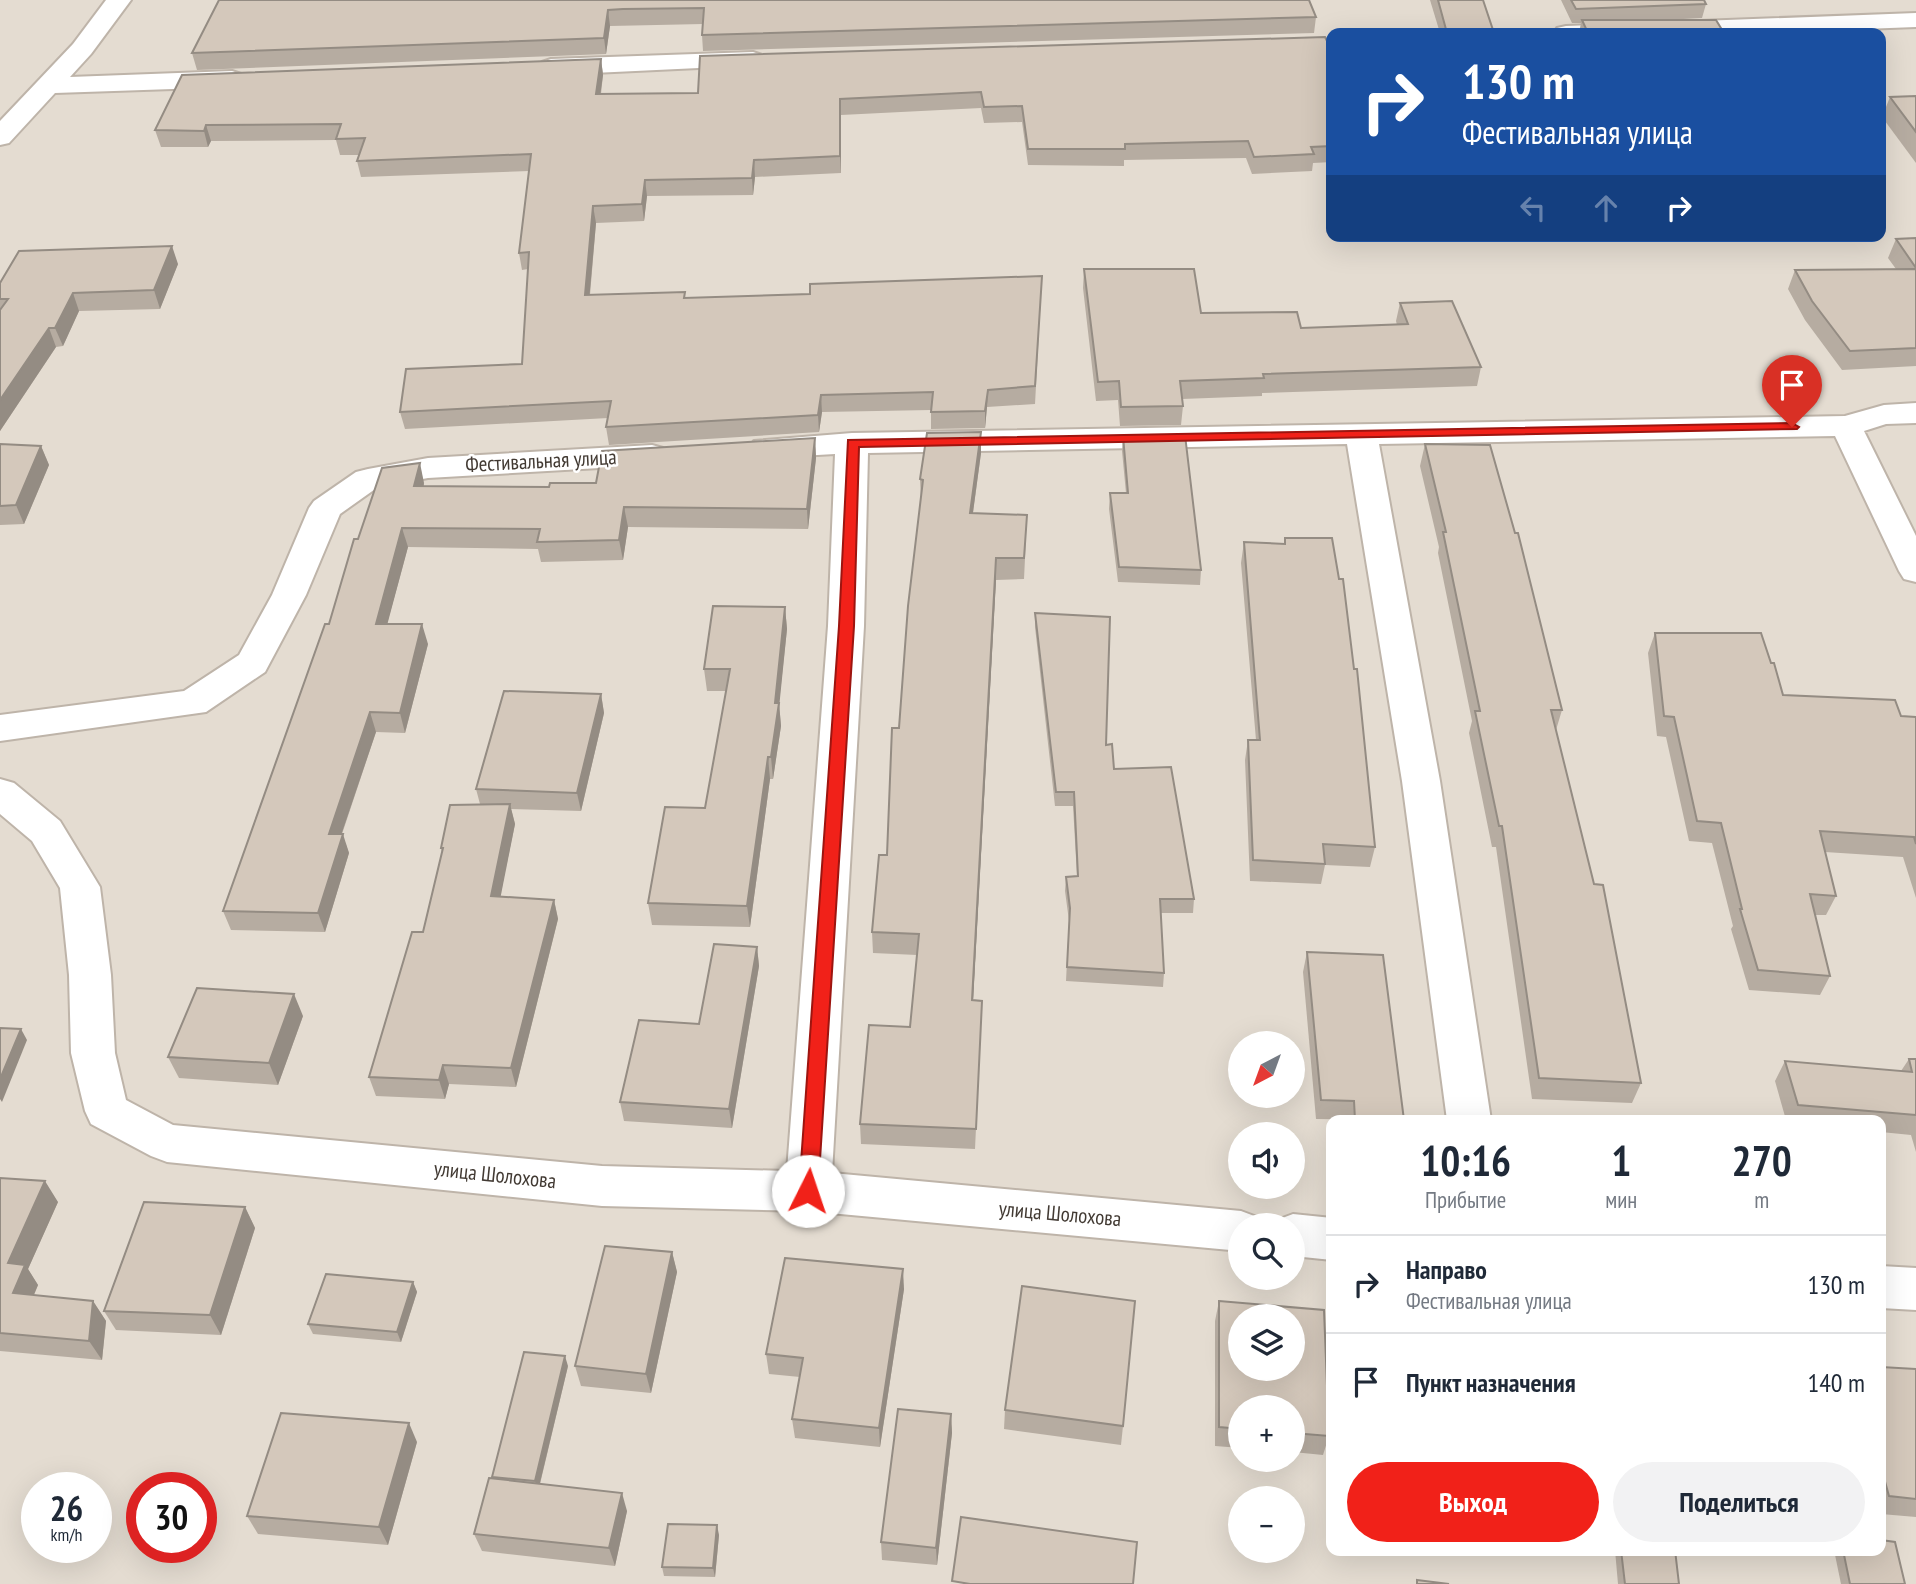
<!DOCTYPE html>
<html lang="ru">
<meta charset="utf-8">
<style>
:root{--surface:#fff;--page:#f2f2f3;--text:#1f2937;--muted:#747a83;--line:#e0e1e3;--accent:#f12119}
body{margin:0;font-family:"PT Sans Narrow",sans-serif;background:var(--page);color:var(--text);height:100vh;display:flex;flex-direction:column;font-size:26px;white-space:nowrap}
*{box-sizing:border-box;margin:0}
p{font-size:23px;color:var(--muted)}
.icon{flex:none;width:38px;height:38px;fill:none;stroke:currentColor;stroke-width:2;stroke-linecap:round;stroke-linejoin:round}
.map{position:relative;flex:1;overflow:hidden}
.sheet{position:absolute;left:1326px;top:1115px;width:560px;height:441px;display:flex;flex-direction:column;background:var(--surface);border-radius:14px;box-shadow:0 7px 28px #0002}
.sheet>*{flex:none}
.top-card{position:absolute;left:1326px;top:28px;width:560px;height:214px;border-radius:14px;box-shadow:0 7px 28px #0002;background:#1a4fa0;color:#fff;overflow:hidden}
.needle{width:46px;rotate:221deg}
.controls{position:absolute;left:1228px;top:1031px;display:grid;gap:14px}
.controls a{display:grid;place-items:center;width:77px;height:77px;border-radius:50%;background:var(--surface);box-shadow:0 7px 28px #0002;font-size:35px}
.speed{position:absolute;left:21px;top:1472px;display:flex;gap:14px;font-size:35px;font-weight:700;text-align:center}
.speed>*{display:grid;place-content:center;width:91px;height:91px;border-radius:50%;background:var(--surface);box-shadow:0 7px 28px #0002;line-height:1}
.speed small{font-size:18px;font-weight:400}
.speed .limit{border:10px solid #d22;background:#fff;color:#111}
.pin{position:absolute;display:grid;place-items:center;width:60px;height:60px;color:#fff;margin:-72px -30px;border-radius:50% 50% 50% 0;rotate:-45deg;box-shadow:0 0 7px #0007}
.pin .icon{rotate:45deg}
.me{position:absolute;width:77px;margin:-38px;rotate:4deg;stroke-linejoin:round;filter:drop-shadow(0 0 5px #0008)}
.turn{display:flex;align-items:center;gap:24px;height:147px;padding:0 21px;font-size:32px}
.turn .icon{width:91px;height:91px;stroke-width:2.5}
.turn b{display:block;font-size:49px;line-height:60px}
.lanes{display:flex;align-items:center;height:66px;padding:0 21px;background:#0003;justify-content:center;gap:35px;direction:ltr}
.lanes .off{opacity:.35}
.eta{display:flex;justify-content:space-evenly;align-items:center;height:119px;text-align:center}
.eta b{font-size:42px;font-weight:700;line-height:49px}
.action{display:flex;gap:14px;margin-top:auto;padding:14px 21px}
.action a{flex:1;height:80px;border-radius:42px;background:var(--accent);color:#fff;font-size:28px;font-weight:700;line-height:80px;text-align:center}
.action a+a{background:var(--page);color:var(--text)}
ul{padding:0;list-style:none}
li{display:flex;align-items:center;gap:21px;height:98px;padding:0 21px;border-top:2px solid var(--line)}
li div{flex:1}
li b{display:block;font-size:26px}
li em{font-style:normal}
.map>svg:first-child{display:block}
</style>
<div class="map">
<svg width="1916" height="1584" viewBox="0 0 1916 1584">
<rect width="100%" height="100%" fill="#f0ebe2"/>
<path fill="#e4dcd1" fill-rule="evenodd" d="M0,0H1916V1584H0ZM1332,33H1881V236H1332ZM1241,1043H1293V1096H1241ZM1332,1120H1881V1550H1332ZM1241,1134H1293V1186H1241ZM1241,1225H1293V1278H1241ZM1241,1316H1293V1368H1241ZM1241,1407H1293V1460H1241ZM37,1488H96V1547H37ZM142,1488H201V1547H142ZM1241,1498H1293V1550H1241Z"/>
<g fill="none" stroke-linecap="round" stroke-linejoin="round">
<g stroke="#beb4a9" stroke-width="4">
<g id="minor">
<polygon points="106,0 131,0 91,54 70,77 232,71 241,74 245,79 241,84 232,87 55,93 9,143 0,145 0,121 73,44"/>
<polygon points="1916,13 1916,27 1759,33 1554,33 1557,28 1566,26"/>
<polygon points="753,52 762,55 766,60 762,65 551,75 542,72 538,67 542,62 551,59"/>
<polygon points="1916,403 1916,423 1886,424 1864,431 1916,536 1916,582 1904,579 1899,571 1835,436 1379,444 1440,781 1491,1120 1447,1120 1402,781 1347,444 868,453 864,626 832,1173 1241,1211 1257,1217 1261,1225 1241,1225 1241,1251 808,1211 602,1206 167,1162 151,1156 91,1124 85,1111 71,1053 69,975 60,888 32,841 0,814 0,779 14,783 60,821 100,887 111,975 115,1053 126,1100 173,1125 602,1166 787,1171 828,626 835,454 765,458 754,455 749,448 754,441 852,433 1845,416 1884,405"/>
<polygon points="652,445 663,448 668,455 663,462 652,465 428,478 378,487 340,514 306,595 265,672 206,712 0,741 0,715 184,691 239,655 272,595 309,508 314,501 356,472 368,469 428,458"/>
<polygon points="1293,1214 1332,1218 1332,1260 1293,1256 1293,1225 1274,1225 1277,1220"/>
<polygon points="1881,1266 1916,1268 1916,1310 1881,1308"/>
</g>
</g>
<use href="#minor" fill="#fff" fill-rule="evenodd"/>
</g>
<g fill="#b6aca1">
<polygon points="219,0 1316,17 1314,33 703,51 702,35 703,24 610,26 606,54 197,70 192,53"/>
<polygon points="1430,0 1483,0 1494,33 1440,33"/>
<polygon points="1561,0 1704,0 1706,4 1702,18 1665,20 1724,33 1579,33 1581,23 1572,23"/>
<polygon points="1332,51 1332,162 1313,163 1312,171 1252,174 1246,158 1124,160 1124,166 1028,165 1022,122 984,123 981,108 841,115 841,173 755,177 753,195 647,196 644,221 596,223 590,295 685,298 810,294 1042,276 1035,404 987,407 985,428 931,429 931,410 822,412 819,432 609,445 606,427 608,418 405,429 400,412 522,364 528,269 522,270 519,253 529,171 361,177 357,161 359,155 340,155 336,140 211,141 208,147 161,147 155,130 601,59 603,75 601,94 698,93"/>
<polygon points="1916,96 1916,163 1882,117 1890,97"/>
<polygon points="1916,238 1916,366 1842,370 1805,320 1788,289 1795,270 1896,269 1888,258 1896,239"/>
<polygon points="178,264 160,309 79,311 63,346 56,347 0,431 0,283"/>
<polygon points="1084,269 1201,313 1301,328 1397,325 1396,321 1400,303 1481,367 1477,386 1262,393 1262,396 1182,399 1183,406 1181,425 1120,426 1118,400 1096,401 1083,288"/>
<polygon points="1123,436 1201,570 1200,585 1118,582 1109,509 1110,493 1126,493 1122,451"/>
<polygon points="815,438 816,458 808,529 628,527 623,560 541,562 538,549 408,547 387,624 428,644 405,733 376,732 342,834 349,853 325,932 231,930 223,911 329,624 358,539 424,483 424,486 549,487 596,483"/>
<polygon points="0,444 41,446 49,465 24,524 0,525"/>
<polygon points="1425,444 1562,710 1556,730 1641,1083 1632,1103 1532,1099 1496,847 1492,847 1469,733 1472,721 1438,553 1439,547 1420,466"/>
<polygon points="981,453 973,513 1026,537 1024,579 996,580 973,1000 981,1022 975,1149 861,1144 860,1124 910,1027 917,955 873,953 872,932 887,855 921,501 920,479"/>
<polygon points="1285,538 1375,847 1370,867 1325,865 1321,884 1250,881 1245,760 1248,740 1256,740 1241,563 1244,542 1284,544"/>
<polygon points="785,607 787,629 779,703 781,726 773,779 770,779 750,927 652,925 648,903 705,808 726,691 707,691 704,669"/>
<polygon points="1035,613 1106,745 1114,769 1194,899 1193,913 1161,913 1164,973 1163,987 1066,981 1069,921 1065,891 1066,877 1077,876 1073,806 1055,806 1035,627"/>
<polygon points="1655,633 1771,663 1783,695 1901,716 1916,717 1916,898 1903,857 1825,852 1836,896 1826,915 1815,915 1830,976 1820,995 1749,990 1731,929 1733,926 1712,843 1689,841 1666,737 1657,736 1648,653"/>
<polygon points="601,694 604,713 581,811 511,809 515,824 500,896 554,900 558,919 516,1087 449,1084 445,1099 376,1096 369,1077 423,932 442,852 441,848 480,804 476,789"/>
<polygon points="757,947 759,966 732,1128 624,1121 620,1102 699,1024"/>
<polygon points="1307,952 1404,1120 1316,1119 1303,972"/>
<polygon points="303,1016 278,1085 179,1078 168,1057"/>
<polygon points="1909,1059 1916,1059 1916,1152 1911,1135 1881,1132 1881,1120 1786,1120 1775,1081 1785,1061 1901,1071"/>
<polygon points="0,1178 58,1202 28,1269 38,1285 34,1295 93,1301 106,1321 102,1360 0,1351"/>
<polygon points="245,1207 255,1228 221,1335 116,1330 104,1311"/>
<polygon points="672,1252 677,1272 651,1393 581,1386 575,1366"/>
<polygon points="413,1282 417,1292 401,1342 313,1334 308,1324"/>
<polygon points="904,1289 880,1447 795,1438 792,1419 800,1377 769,1374 766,1354"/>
<polygon points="1219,1301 1329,1436 1323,1455 1293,1452 1293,1407 1241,1407 1241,1448 1215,1446 1215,1321"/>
<polygon points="568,1366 540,1484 627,1511 615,1566 482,1551 474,1534 492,1477"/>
<polygon points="1881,1367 1916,1369 1916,1517 1881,1514"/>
<polygon points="1005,1410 1123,1426 1121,1445 1004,1429"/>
<polygon points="951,1414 952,1433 937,1565 882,1560 881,1542"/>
<polygon points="417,1442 388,1545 258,1534 247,1516"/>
<polygon points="719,1535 715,1577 664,1576 662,1567"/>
<polygon points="1615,1550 1675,1550 1679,1584 1618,1584"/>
<polygon points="1834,1550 1881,1550 1905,1584 1841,1584"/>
</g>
<g fill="#948c83">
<polygon points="608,10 610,26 606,54 604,38"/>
<polygon points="601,59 603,75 598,111 596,94"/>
<polygon points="840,99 841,115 841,173 840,156"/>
<polygon points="206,125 211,141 208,147 204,131"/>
<polygon points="754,160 755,177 753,195 752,178"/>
<polygon points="645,180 647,196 644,221 642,204"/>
<polygon points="593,206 596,223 588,312 585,295"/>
<polygon points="172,246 178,264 160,309 154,290"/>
<polygon points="73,293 79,311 63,346 55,328"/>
<polygon points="49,328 56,347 0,431 0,400"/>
<polygon points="988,390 987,407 985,428 985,411"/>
<polygon points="821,395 822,412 819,432 818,415"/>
<polygon points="981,432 981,453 970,534 970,513"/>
<polygon points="815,438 816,458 808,529 807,509"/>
<polygon points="41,446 49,465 24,524 16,505"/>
<polygon points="420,463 424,483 419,506 414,486"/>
<polygon points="624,507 628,527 623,560 619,540"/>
<polygon points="402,528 408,547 382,644 376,624"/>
<polygon points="996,558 996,580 972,1021 972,1000"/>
<polygon points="785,607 787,629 779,708 779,703 781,726 773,779 771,757 775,703"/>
<polygon points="422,624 428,644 405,733 400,713"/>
<polygon points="601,694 604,713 581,811 577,793"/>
<polygon points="370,712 376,732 335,853 329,834"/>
<polygon points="768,757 770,779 750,927 747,906"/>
<polygon points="510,804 515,824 497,915 491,896"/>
<polygon points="343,834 349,853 325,932 318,913"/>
<polygon points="554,900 558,919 516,1087 511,1068"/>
<polygon points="757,947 759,966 732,1128 729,1109"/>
<polygon points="294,994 303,1016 278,1085 269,1063"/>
<polygon points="21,1029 27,1040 2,1102 0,1099 0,1079"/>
<polygon points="443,1065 449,1084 445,1099 439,1080"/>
<polygon points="45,1181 58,1202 28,1269 38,1285 26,1313 13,1293 8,1263"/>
<polygon points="245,1207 255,1228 221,1335 210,1315"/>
<polygon points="672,1252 677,1272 651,1393 646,1374"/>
<polygon points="903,1269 904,1289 880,1447 879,1428"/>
<polygon points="413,1282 417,1292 401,1342 397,1332"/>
<polygon points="93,1301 106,1321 102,1360 89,1341"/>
<polygon points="565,1356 568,1366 538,1491 535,1481"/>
<polygon points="951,1414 952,1433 937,1565 936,1548"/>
<polygon points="409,1423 417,1442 388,1545 379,1527"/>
<polygon points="622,1493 627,1511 615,1566 609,1548"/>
<polygon points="717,1525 719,1535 715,1577 713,1568"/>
</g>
<g fill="#d4c8bb" stroke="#948c83" stroke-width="2" fill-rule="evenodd">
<polygon points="219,0 1309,0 1316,17 702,35 704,8 623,9 608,10 604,38 192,53"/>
<polygon points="1438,0 1483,0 1494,33 1447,33"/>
<polygon points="1571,0 1704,0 1706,4 1576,9"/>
<polygon points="1582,20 1716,20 1724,33 1588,33"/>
<polygon points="1325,37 1332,51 1332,146 1311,147 1314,154 1254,157 1248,141 1125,144 1125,149 1028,149 1022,106 984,107 981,92 840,99 840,156 754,160 752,178 645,180 642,204 593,206 585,295 685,292 684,298 810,294 810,284 1042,276 1035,386 988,390 985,411 931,412 933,392 821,395 818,415 606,427 611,401 400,412 406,369 522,364 529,252 519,253 531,154 357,161 365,138 336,139 341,124 206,125 204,131 155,130 182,75 601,59 596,94 698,93 700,56"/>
<polygon points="1916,96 1916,132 1890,97"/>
<polygon points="1916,238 1916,268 1896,239"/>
<polygon points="172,246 154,290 73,293 55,328 49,328 0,400 0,310 8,299 0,299 0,283 19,251"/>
<polygon points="1084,269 1194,269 1201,313 1297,312 1301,328 1408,324 1400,303 1452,301 1481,367 1263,374 1264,378 1180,381 1183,406 1121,407 1119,381 1098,382"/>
<polygon points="1916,269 1916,348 1850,351 1812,301 1795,270"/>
<polygon points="981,432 970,513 1027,515 1024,558 996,558 972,1000 982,1001 976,1129 860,1124 869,1025 910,1027 919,934 872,932 879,855 887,855 892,728 899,728 908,606 923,480 920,479 927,433"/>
<polygon points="1185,435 1201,570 1119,567 1110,493 1128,493 1123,436"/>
<polygon points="815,438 807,509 624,507 619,540 537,542 540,529 402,528 376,624 422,624 400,713 370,712 329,834 343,834 318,913 223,911 325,624 329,624 354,539 358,539 382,468 420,463 414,486 549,487 550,483 596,483 602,451"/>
<polygon points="0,444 41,446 16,505 0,506"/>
<polygon points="1425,444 1490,445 1515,533 1518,533 1562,710 1551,710 1594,884 1603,885 1641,1083 1539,1078 1502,826 1499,826 1475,711 1480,711 1443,532 1446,532"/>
<polygon points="1285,538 1332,538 1339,579 1343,579 1354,669 1357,669 1375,847 1323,844 1325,864 1253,860 1248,740 1260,740 1244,542 1285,544"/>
<polygon points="713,606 785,607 775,703 779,703 771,757 768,757 747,906 648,903 665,807 705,808 730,669 704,669"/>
<polygon points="1035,613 1110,617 1106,745 1112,744 1114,769 1171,767 1194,899 1160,899 1164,973 1067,967 1070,908 1066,877 1078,876 1074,792 1056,792"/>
<polygon points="1655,633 1761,633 1771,663 1774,663 1783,695 1895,700 1901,716 1916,717 1916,844 1914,837 1820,831 1836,896 1810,894 1830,976 1758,970 1740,909 1742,909 1721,823 1697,821 1674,717 1664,716"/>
<polygon points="504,691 601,694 577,793 476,789"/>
<polygon points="510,804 491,896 554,900 511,1068 443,1065 439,1080 369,1077 412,932 423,932 443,848 441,848 450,805"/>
<polygon points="714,944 757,947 729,1109 620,1102 639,1020 699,1024"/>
<polygon points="1307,952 1383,955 1404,1120 1355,1120 1354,1101 1321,1100"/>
<polygon points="197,988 294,994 269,1063 168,1057"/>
<polygon points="0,1028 21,1029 0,1079"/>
<polygon points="1909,1059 1916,1059 1916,1115 1798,1105 1785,1061 1912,1072"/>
<polygon points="0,1178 45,1181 8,1263 25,1265 13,1293 93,1301 89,1341 0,1333"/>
<polygon points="144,1202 245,1207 210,1315 104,1311"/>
<polygon points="605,1246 672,1252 646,1374 575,1366"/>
<polygon points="785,1258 903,1269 879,1428 792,1419 803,1358 766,1354"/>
<polygon points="326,1274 413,1282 397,1332 308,1324"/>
<polygon points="1022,1286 1135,1301 1123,1426 1005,1410"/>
<path d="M1219,1301L1324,1310L1329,1436L1293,1433V1407H1241V1429L1219,1427ZM1241,1316H1293V1368H1241Z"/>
<polygon points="524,1352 565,1356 535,1481 492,1477"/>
<polygon points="1881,1367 1916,1369 1916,1499 1889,1496 1881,1467"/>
<polygon points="898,1409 951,1414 936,1548 881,1542"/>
<polygon points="281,1413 409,1423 379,1527 247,1516"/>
<polygon points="489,1478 622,1493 609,1548 474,1534"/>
<polygon points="961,1517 1137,1542 1133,1584 970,1584 952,1581"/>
<polygon points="668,1524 717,1525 713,1568 662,1567"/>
<polygon points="1881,1540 1895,1542 1905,1584 1850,1584 1843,1550 1881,1550"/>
<polygon points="1621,1550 1675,1550 1679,1584 1625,1584"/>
<polygon points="1417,1580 1449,1584 1417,1584"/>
</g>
<polygon fill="#f12119" stroke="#9d1510" stroke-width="2" points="1792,423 1799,427 1797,429 859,447 854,626 818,1191 815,1197 808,1199 802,1197 799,1191 839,626 848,440"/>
<g text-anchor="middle" stroke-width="5" stroke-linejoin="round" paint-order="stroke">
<g font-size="21" fill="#423a33" stroke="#fff">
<text transform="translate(541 461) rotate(-3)" y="7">Фестивальная улица</text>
<text transform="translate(495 1175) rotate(6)" y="7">улица Шолохова</text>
<text transform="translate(1060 1214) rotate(5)" y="7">улица Шолохова</text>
</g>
</g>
</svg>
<div class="controls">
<a><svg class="needle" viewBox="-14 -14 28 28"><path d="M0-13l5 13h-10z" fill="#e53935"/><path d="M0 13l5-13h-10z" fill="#747a83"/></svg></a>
<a><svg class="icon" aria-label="sound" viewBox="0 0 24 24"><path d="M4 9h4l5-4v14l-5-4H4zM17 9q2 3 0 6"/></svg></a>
<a><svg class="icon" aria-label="search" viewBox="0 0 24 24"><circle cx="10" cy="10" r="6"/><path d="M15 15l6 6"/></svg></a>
<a><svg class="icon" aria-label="layers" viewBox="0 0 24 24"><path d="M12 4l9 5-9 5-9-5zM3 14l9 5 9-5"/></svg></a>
<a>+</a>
<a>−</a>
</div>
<div class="speed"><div>26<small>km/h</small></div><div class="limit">30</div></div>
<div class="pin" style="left:1792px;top:427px;background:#d93025"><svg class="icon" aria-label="arrive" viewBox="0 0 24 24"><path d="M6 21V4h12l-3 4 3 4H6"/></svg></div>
<svg class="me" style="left:808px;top:1191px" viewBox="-20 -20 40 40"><circle r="19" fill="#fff"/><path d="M0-13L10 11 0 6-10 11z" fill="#f12119"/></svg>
<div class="top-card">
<div class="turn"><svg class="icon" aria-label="right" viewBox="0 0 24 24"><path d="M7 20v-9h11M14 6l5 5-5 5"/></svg><div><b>130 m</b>Фестивальная улица</div></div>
<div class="lanes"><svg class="icon off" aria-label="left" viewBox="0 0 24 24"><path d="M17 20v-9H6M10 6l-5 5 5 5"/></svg><svg class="icon off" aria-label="ahead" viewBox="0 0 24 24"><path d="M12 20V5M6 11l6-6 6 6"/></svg><svg class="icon" aria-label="right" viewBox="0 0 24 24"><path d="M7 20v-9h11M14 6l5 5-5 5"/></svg></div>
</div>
<section class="sheet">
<div class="eta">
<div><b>10:16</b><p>Прибытие</p></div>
<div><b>1</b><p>мин</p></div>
<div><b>270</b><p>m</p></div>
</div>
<ul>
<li><svg class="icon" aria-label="right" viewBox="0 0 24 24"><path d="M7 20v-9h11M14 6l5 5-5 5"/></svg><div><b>Направо</b><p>Фестивальная улица</p></div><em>130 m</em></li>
<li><svg class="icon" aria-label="arrive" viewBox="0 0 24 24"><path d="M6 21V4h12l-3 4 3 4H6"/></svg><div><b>Пункт назначения</b></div><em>140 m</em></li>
</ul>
<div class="action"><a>Выход</a><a>Поделиться</a></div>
</section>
</div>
